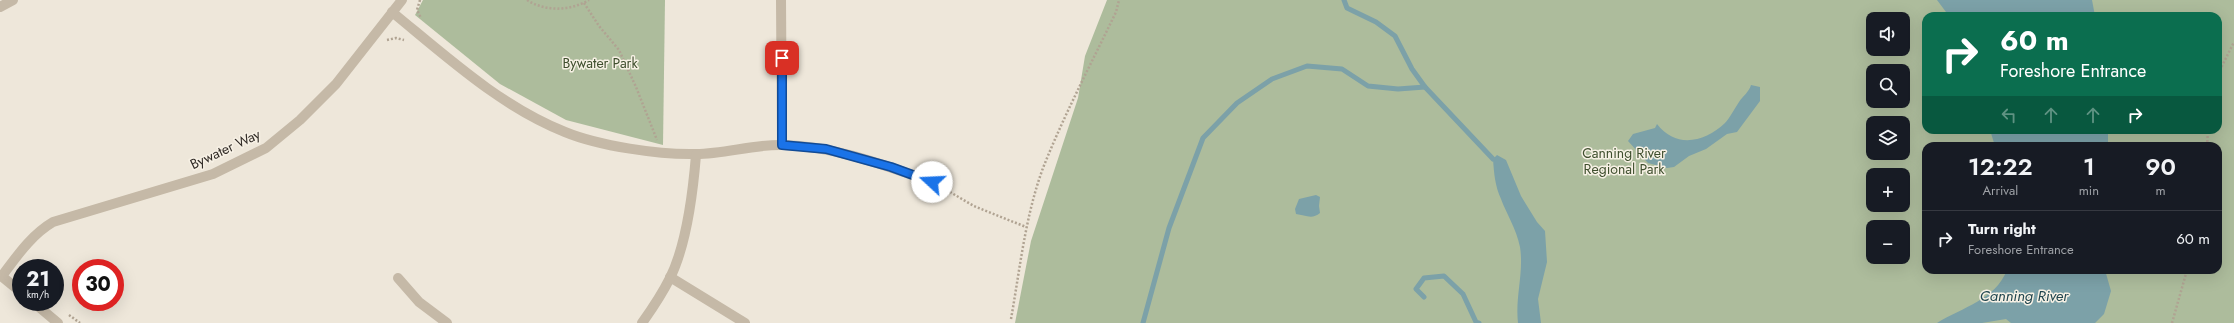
<!DOCTYPE html>
<meta charset="utf-8">
<style>
:root{--surface:#171b24;--page:#242831;--text:#f1f3f6;--muted:#9ea1a6;--line:#363941}
body{margin:0;font-family:Jost,sans-serif;background:var(--page);color:var(--text);height:100vh;display:flex;flex-direction:column;font-size:15px;white-space:nowrap}
*{box-sizing:border-box;margin:0}
p{font-size:13px;color:var(--muted)}
.icon{flex:none;width:22px;height:22px;fill:none;stroke:currentColor;stroke-width:2;stroke-linecap:round;stroke-linejoin:round}
.map{position:relative;flex:1;overflow:hidden}
.details{position:absolute;left:1922px;top:142px;width:300px;height:132px;display:flex;flex-direction:column;background:var(--surface);border-radius:12px;box-shadow:0 4px 16px #0002}
.details>*{flex:none}
.top-card{position:absolute;left:1922px;top:12px;width:300px;height:122px;border-radius:12px;box-shadow:0 4px 16px #0002;background:#0b6e4f;color:#fff;overflow:hidden}
.fabs{position:absolute;left:1866px;top:12px;display:grid;gap:8px}
.fabs a{display:grid;place-items:center;width:44px;height:44px;border-radius:8px;background:var(--surface);box-shadow:0 4px 16px #0002;font-size:20px}
.speed{position:absolute;left:12px;top:259px;display:flex;gap:8px;font-size:20px;font-weight:700;text-align:center}
.speed>*{display:grid;place-content:center;width:52px;height:52px;border-radius:50%;background:var(--surface);box-shadow:0 4px 16px #0002;line-height:1}
.speed small{font-size:10px;font-weight:400}
.speed .limit{border:6px solid #d22;background:#fff;color:#111}
.pin{position:absolute;display:grid;place-items:center;width:34px;height:34px;color:#fff;margin:-17px;border-radius:8px;box-shadow:0 2px 6px #0006}
.me{position:absolute;width:44px;margin:-22px;rotate:290deg;stroke-linejoin:round;filter:drop-shadow(0 0 3px #0008)}
.turn{display:flex;align-items:center;gap:14px;height:84px;padding:0 12px;font-size:18px}
.turn .icon{width:52px;height:52px;stroke-width:2.5}
.turn b{display:block;font-size:28px;line-height:34px}
.lanes{display:flex;align-items:center;height:38px;padding:0 12px;background:#0003;justify-content:center;gap:20px;direction:ltr}
.lanes .off{opacity:.35}
.eta{display:flex;justify-content:space-evenly;align-items:center;height:68px;text-align:center}
.eta b{font-size:24px;font-weight:600;line-height:28px}
ul{padding:0;list-style:none}
li{display:flex;align-items:center;gap:12px;height:56px;padding:0 12px;border-top:1px solid var(--line)}
li div{flex:1}
li b{display:block;font-size:15px}
li em{font-style:normal}
.map>svg:first-child{display:block}
</style>
<div class="map">
<svg width="2234" height="323" viewBox="0 0 2234 323">
<rect width="100%" height="100%" fill="#eee7da"/>
<g fill="#adbc9c" fill-rule="evenodd">
<polygon points="423,0 665,0 663,145 566,120 500,84 415,15"/>
<path d="M1107,0H2234V323H1015L1031,241L1078,98L1085,56ZM1926,16H2218V130H1926ZM1873,19H1903V49H1873ZM1873,71H1903V101H1873ZM1873,123H1903V153H1873ZM1926,146H2218V270H1926ZM1873,175H1903V205H1873ZM1873,227H1903V257H1873Z"/>
</g>
<g fill="#7ca1a8">
<polygon points="1937,0 2092,0 2095,16 1949,16"/>
<path d="M1751,85L1760,87V101L1737,132L1727,134L1706,149L1689,156L1674,167L1667,168L1648,163L1628,141L1633,134L1655,128L1657,124C1676,149 1705,142 1725,123C1729,119 1735,108 1739,102C1743,96 1749,92 1751,85Z"/>
<polygon points="1990,130 2108,130 2108,146 1995,146"/>
<path d="M1497,155L1506,160L1521,196L1537,222L1545,231L1547,262L1538,299L1541,323H1518C1515,297 1524,273 1520,247C1516,228 1507,215 1501,199C1495,186 1494,173 1493,159Z"/>
<path d="M1316,195L1320,197L1319,206L1320,213C1312,220 1305,215 1296,214L1295,209L1299,199Z"/>
<path d="M2007,270H2105L2111,291L2104,314L2095,323H2011L2006,319L1982,323H1937C1963,307 1995,300 2007,270Z"/>
</g>
<g fill="none" stroke-linecap="round" stroke-linejoin="round">
<g stroke="#7ca1a8" stroke-width="5">
<polyline points="1344,0 1347,8 1376,22 1395,36 1412,69 1425,87 1493,159"/>
<polyline points="1424,297 1416,289 1424,278 1444,276 1463,294 1476,322 1479,323"/>
<polyline points="1143,323 1169,228 1203,138 1237,103 1272,79 1307,66 1342,69 1368,86 1398,89 1425,87"/>
</g>
<g stroke="#b0a392" stroke-width="2.5" stroke-dasharray="2 2" stroke-linecap="butt">
<polyline points="420,0 417,10 421,18"/>
<path d="M527,0C546,12 570,11 589,0"/>
<polyline points="584,3 599,26 619,50 636,87 657,140"/>
<polyline points="387,40 396,38 404,40"/>
<polyline points="2218,74 2234,42"/>
<polyline points="2207,146 2208,130"/>
<polyline points="943,188 974,206 1026,227"/>
<polyline points="69,315 80,323"/>
<path d="M1011,319C1020,269 1025,217 1043,168C1064,115 1091,64 1116,12L1119,0"/>
<polyline points="2172,323 2187,270"/>
</g>
<g stroke="#c5b9a7" stroke-width="10">
<polyline points="781,0 782,145"/>
<polyline points="0,7 13,0"/>
<path d="M392,12C447,57 500,106 565,132C599,146 660,155 696,154C725,154 754,144 783,145C835,146 884,165 932,182"/>
<polyline points="0,275 21,292"/>
<path d="M2,276C17,256 31,235 53,222L213,174L266,148L300,120L336,84L402,0"/>
<polyline points="670,277 745,323"/>
<polyline points="398,278 419,302 447,323"/>
<polyline points="33,302 58,323"/>
<path d="M642,323C652,309 662,294 670,278C687,244 693,192 696,155"/>
</g>
</g>
<g fill="none" stroke-linecap="round" stroke-linejoin="round">
<g stroke="#114b97" stroke-width="10">
<polyline id="route" points="782,58 782,145 826,149 891,167 932,182"/>
</g>
<use href="#route" stroke="#1a73e8" stroke-width="7"/>
</g>
<g text-anchor="middle" stroke-width="3" stroke-linejoin="round" paint-order="stroke">
<g font-size="14" fill="#3e4e2d" stroke="#f7f1e5">
<text x="600" y="68">Bywater Park</text>
<text x="1624" y="158">Canning River<tspan x="1624" dy="16">Regional Park</tspan></text>
</g>
<g font-size="14" fill="#322c27" stroke="#f7f1e5">
<text transform="translate(225 149) rotate(-25)" y="5">Bywater Way</text>
</g>
<g font-size="15" font-style="italic" fill="#21464f" stroke="#f7f1e5">
<text x="2024" y="301">Canning River</text>
</g>
</g>
</svg>
<div class="fabs">
<a><svg class="icon" aria-label="sound" viewBox="0 0 24 24"><path d="M4 9h4l5-4v14l-5-4H4zM17 9q2 3 0 6"/></svg></a>
<a><svg class="icon" aria-label="search" viewBox="0 0 24 24"><circle cx="10" cy="10" r="6"/><path d="M15 15l6 6"/></svg></a>
<a><svg class="icon" aria-label="layers" viewBox="0 0 24 24"><path d="M12 4l9 5-9 5-9-5zM3 14l9 5 9-5"/></svg></a>
<a>+</a>
<a>−</a>
</div>
<div class="speed"><div>21<small>km/h</small></div><div class="limit">30</div></div>
<div class="pin" style="left:782px;top:58px;background:#d93025"><svg class="icon" aria-label="arrive" viewBox="0 0 24 24"><path d="M6 21V4h12l-3 4 3 4H6"/></svg></div>
<svg class="me" style="left:932px;top:182px" viewBox="-20 -20 40 40"><circle r="19" fill="#fff"/><path d="M0-13L10 11 0 6-10 11z" fill="#1a73e8"/></svg>
<div class="top-card">
<div class="turn"><svg class="icon" aria-label="right" viewBox="0 0 24 24"><path d="M7 20v-9h11M14 6l5 5-5 5"/></svg><div><b>60 m</b>Foreshore Entrance</div></div>
<div class="lanes"><svg class="icon off" aria-label="left" viewBox="0 0 24 24"><path d="M17 20v-9H6M10 6l-5 5 5 5"/></svg><svg class="icon off" aria-label="ahead" viewBox="0 0 24 24"><path d="M12 20V5M6 11l6-6 6 6"/></svg><svg class="icon off" aria-label="ahead" viewBox="0 0 24 24"><path d="M12 20V5M6 11l6-6 6 6"/></svg><svg class="icon" aria-label="right" viewBox="0 0 24 24"><path d="M7 20v-9h11M14 6l5 5-5 5"/></svg></div>
</div>
<section class="details">
<div class="eta">
<div><b>12:22</b><p>Arrival</p></div>
<div><b>1</b><p>min</p></div>
<div><b>90</b><p>m</p></div>
</div>
<ul>
<li><svg class="icon" aria-label="right" viewBox="0 0 24 24"><path d="M7 20v-9h11M14 6l5 5-5 5"/></svg><div><b>Turn right</b><p>Foreshore Entrance</p></div><em>60 m</em></li>
</ul>
</section>
</div>
